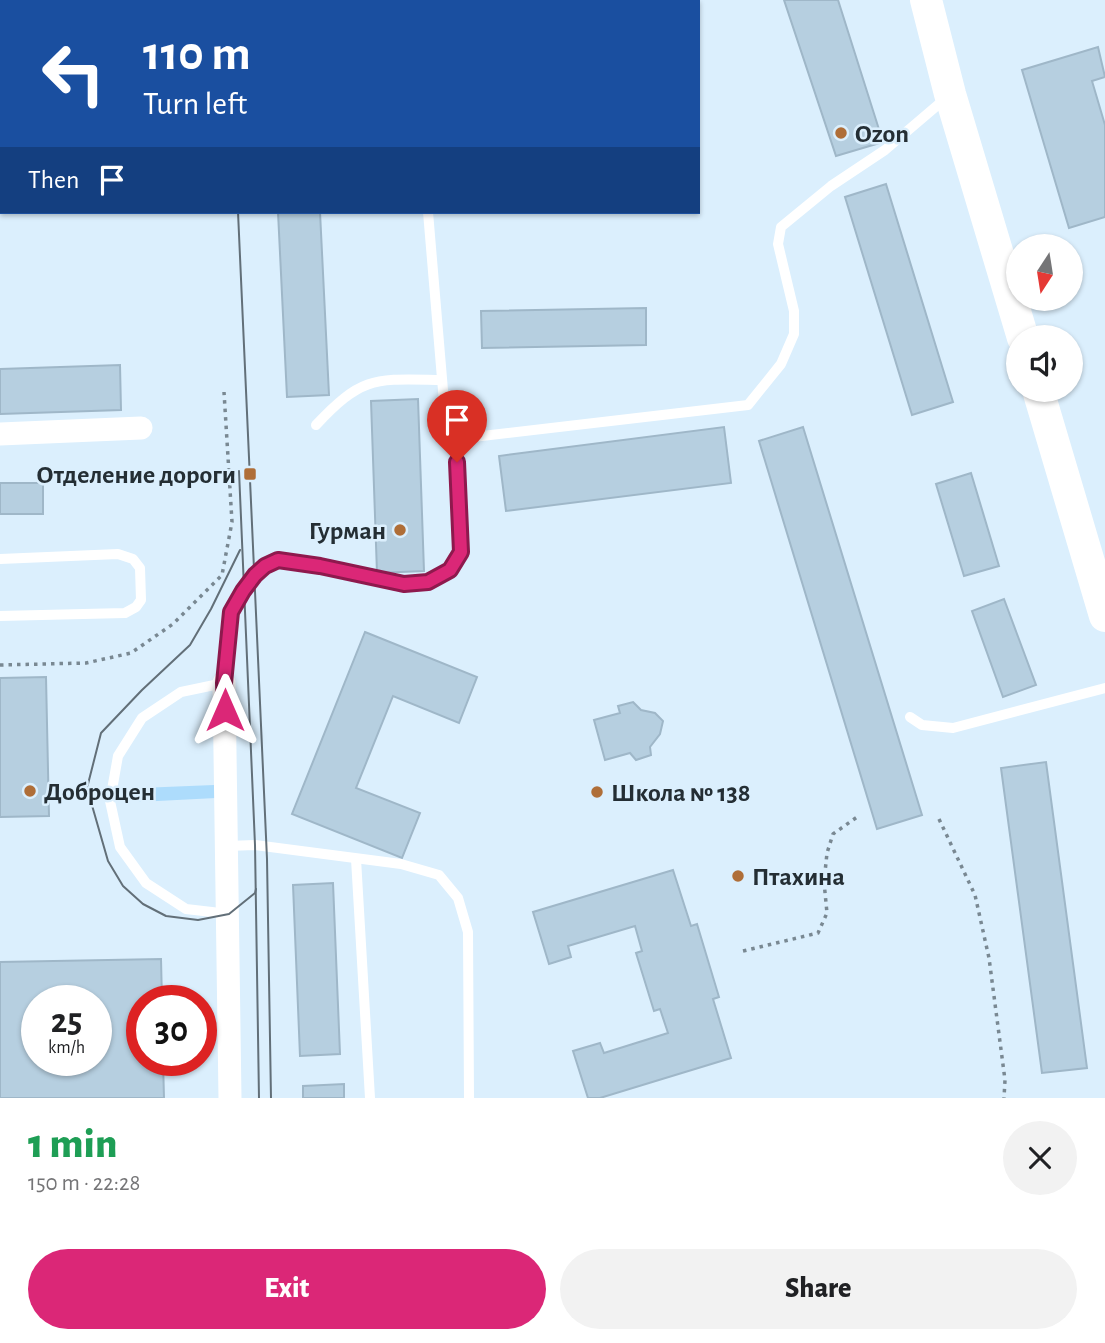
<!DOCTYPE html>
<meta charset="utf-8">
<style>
:root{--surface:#fff;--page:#f2f2f2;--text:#202124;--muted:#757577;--accent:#db2777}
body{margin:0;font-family:"Alegreya Sans",sans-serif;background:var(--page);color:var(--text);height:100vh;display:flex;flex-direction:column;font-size:26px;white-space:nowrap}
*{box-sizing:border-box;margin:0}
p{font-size:23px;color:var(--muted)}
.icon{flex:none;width:38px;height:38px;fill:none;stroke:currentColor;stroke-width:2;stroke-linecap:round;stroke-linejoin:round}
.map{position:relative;height:1098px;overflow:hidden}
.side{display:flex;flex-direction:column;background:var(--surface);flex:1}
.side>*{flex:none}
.banner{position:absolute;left:0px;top:0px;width:700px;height:214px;box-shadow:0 2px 5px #0004;background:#1a4fa0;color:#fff;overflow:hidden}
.needle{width:46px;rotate:192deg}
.tools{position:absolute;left:1006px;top:234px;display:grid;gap:14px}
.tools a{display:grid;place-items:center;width:77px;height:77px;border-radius:50%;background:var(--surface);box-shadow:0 2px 5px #0004;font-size:35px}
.speed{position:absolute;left:21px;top:985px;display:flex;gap:14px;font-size:35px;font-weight:700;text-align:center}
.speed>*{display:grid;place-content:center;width:91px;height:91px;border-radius:50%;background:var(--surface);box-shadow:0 2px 5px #0004;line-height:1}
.speed small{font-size:18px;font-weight:400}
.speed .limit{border:10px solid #d22;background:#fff;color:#111}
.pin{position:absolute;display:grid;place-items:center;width:60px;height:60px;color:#fff;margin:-72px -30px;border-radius:50% 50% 50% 0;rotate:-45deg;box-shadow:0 0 7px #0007}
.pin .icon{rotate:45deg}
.me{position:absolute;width:77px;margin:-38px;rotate:0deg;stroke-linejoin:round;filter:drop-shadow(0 0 5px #0008)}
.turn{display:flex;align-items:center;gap:24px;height:147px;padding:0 28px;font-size:32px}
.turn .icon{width:91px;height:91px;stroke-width:2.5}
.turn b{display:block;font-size:49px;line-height:60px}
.then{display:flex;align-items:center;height:66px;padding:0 28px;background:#0003;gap:14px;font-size:26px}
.round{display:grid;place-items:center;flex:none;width:74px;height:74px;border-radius:37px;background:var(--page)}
.summary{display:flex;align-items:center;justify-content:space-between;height:119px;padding:0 28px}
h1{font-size:42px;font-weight:800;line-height:52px;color:#1e9e55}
.button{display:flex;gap:14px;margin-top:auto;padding:14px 28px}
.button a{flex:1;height:80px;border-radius:42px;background:var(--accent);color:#fff;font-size:28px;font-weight:800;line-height:80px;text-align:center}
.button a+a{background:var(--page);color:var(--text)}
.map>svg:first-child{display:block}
</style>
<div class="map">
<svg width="1105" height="1098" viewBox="0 0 1105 1098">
<rect width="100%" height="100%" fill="#dbeffd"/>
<polygon fill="#addcfc" points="214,785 216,798 138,802 136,794 140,788"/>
<g fill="#b6cfe0" stroke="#9fb7c8" stroke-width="2" fill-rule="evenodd">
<polygon points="784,0 838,0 883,142 836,156"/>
<polygon points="1098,47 1105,77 1092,81 1105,125 1105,217 1069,228 1022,70"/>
<polygon points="886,184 953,402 912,415 845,197"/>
<polygon points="278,212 320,212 329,395 287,397"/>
<polygon points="646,308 646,345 482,348 481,311"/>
<polygon points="120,365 121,410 0,414 0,369"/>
<polygon points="418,399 424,571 377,573 371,401"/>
<polygon points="724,427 731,483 506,511 499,456"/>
<polygon points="803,427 922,815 877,829 759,441"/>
<polygon points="971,473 999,566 964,576 936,484"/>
<rect x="0" y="483" width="43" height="31"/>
<polygon points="1004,599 1036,685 1003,697 972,611"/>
<polygon points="365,632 477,677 459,723 393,696 356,788 420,813 402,858 292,814"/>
<polygon points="46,677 49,816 0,817 0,678"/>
<polygon points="633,702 641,710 655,713 663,721 660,734 650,747 651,755 636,760 630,753 605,760 594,720 620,713 618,706"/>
<polygon points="1046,762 1087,1068 1042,1073 1001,768"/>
<polygon points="673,870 691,926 697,924 719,997 713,999 731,1058 600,1098 588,1098 573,1051 600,1043 604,1053 668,1033 660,1009 654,1011 636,953 642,951 635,926 568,946 571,957 549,964 533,912"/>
<polygon points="333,883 340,1054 300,1056 293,885"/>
<path d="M161,959L162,1001H142V1060H163L164,1098H0V962ZM37,1001H96V1060H37Z"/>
<polygon points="344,1084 344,1098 303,1098 303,1086"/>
</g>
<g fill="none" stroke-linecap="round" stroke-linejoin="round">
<g stroke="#798892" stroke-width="3.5" stroke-dasharray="3.5 5" stroke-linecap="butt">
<polyline points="0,665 86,663 131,653 173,624 222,575 232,522 224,392"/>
<polyline points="939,819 975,895 989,958 1005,1080 1004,1098"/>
<polyline points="743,951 818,933 827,913 824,882 827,853 833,834 860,815"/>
</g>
<g stroke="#fff" stroke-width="10">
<polyline points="159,0 160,2"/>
<polyline points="257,0 257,2"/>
<polyline points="428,212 445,414 456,439"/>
<path d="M316,425C363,375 375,379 441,380"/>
<polyline points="0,559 118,554 133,559 140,568 141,600 136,607 125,613 0,616"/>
<polyline points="910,717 922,725 953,728 1105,688"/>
<polyline points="228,846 255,845 401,864 439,875 458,898 468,932 469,1098"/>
<polyline points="356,859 370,1098"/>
<polyline points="229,914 186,909 146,883 120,847 110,801 118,756 142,718 181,692 224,683 231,612 243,591 265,566 278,560 298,562 404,584 428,582 450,570 461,552 456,439 748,405 781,364 794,334 794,311 778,244 781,227 831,186 885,150 946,98"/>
</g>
<g stroke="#fff" stroke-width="23">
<polyline points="0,434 141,428"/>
<polyline points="224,683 230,1098"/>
</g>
<g stroke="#fff" stroke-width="32">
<polyline points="926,0 950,94 1023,338"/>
<polyline points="1038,390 1105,616"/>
</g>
<g stroke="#626f78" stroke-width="2">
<polyline points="230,0 230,2"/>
<polyline points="238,212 267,859 271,1098"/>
<polyline points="239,471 255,845 259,1098"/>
<polyline points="240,550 211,609 190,645 142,690 101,733 87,788 108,861 123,886 143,904 166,916 198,920 229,914 255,893 256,889"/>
</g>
</g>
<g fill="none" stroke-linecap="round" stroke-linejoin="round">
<g stroke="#8e194d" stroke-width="18">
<polyline id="route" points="225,710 224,683 231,612 243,591 255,575 265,566 278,560 320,566 404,584 428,582 450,570 461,552 457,462"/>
</g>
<use href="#route" stroke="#db2777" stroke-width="12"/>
</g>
<g fill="#af6e38" stroke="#dbeffd" stroke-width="2.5">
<circle cx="841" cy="133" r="7"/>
<rect x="243" y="467" width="14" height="14" rx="3.5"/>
<circle cx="400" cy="530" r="7"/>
<circle cx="30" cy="791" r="7"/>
<circle cx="597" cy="792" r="7"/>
<circle cx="738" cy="876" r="7"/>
</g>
<g text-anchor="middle" stroke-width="5" stroke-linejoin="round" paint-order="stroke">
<g font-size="26" font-weight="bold" fill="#242e34" stroke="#dbeffd" text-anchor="start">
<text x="855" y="142">Ozon</text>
<text x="236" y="483" text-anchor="end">Отделение дороги</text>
<text x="386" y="539" text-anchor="end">Гурман</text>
<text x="44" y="800">Доброцен</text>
<text x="611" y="801">Школа № 138</text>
<text x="752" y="885">Птахина</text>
</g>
</g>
</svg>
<div class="tools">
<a><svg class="needle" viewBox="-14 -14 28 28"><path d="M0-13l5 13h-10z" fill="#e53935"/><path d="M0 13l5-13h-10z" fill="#757577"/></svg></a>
<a><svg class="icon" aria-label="sound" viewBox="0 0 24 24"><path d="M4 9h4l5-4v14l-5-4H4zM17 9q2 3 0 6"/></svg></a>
</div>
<div class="speed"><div>25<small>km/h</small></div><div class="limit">30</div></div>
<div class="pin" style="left:457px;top:462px;background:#d93025"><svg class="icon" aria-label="arrive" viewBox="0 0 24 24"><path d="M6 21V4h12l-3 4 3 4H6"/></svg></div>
<svg class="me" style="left:225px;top:710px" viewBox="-20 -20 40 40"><path d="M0-17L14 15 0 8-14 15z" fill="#db2777" stroke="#fff" stroke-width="4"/></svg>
<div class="banner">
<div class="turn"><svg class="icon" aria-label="left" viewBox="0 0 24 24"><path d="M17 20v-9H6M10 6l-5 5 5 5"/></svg><div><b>110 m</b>Turn left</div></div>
<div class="then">Then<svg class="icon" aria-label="arrive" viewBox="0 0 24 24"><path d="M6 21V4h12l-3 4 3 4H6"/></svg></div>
</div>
</div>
<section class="side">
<div class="summary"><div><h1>1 min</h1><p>150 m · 22:28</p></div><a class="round"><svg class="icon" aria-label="close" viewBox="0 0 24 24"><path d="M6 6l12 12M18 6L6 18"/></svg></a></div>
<div class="button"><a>Exit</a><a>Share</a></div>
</section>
